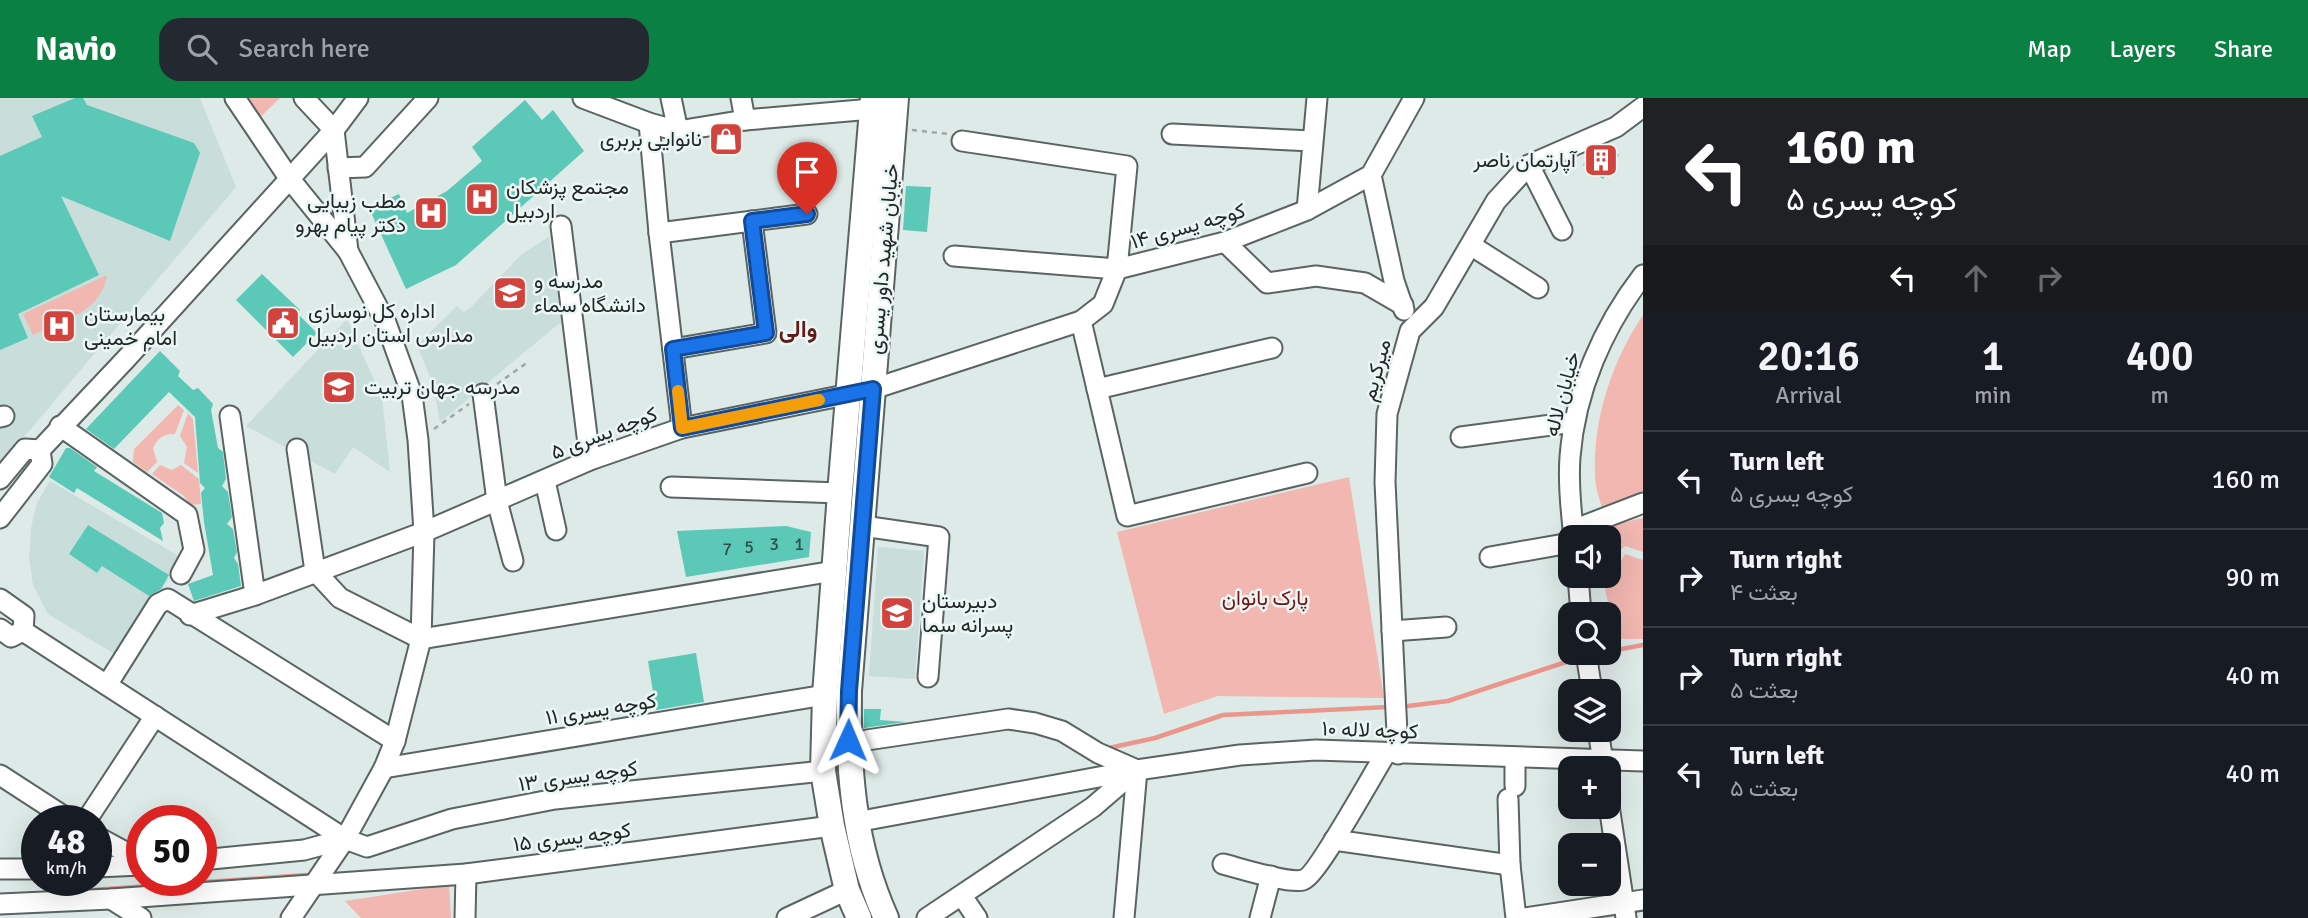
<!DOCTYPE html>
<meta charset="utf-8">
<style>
:root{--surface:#171b24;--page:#242831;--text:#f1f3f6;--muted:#9ea1a6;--line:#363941;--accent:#0b8043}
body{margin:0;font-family:Signika,Vazirmatn,sans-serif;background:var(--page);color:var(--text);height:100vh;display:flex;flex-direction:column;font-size:26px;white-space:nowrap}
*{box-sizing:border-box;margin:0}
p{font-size:23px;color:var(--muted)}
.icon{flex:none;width:38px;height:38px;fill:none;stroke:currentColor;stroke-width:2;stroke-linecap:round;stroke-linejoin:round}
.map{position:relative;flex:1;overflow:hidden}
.panel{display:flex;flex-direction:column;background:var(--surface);width:665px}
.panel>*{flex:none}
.guide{background:#202124;color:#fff;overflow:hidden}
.fabs{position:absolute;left:1558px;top:427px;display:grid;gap:14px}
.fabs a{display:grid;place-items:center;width:63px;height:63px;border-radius:14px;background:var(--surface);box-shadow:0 7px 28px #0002;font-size:35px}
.speed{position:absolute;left:21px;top:707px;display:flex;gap:14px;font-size:35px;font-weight:700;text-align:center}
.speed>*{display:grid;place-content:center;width:91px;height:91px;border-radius:50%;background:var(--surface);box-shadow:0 7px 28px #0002;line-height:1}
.speed small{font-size:18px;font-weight:400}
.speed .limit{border:10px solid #d22;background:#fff;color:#111}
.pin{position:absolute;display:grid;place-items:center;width:60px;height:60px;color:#fff;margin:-72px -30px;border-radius:50% 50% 50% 0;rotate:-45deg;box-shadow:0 0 7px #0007}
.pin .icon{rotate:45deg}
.me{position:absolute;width:77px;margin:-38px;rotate:1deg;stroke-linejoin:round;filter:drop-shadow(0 0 5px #0008)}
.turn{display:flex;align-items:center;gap:24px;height:147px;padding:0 28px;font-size:32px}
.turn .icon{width:91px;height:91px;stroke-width:2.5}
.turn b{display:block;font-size:49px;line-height:60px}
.lanes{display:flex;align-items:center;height:66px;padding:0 28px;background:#0003;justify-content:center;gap:35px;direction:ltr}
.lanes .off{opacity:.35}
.eta{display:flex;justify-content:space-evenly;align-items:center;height:119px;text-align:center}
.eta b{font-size:42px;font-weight:600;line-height:49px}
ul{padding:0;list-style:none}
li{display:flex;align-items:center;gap:21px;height:98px;padding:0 28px;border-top:2px solid var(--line)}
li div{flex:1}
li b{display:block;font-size:26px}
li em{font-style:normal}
header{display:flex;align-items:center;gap:42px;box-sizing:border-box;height:98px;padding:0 35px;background:var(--accent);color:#fff}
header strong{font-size:33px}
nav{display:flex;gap:38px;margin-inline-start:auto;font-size:24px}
.search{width:490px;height:63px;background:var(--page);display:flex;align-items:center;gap:18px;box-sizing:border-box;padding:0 24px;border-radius:21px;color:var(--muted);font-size:26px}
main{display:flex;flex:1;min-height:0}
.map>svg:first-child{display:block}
</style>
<header>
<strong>Navio</strong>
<div class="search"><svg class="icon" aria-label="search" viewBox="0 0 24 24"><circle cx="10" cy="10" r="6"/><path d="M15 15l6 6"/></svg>Search here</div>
<nav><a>Map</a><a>Layers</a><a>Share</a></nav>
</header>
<main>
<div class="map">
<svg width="1643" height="820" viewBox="0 0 1643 820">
<rect width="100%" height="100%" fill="#deeae7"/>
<g fill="#c9ddda" fill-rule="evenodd">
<polygon points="0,0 200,0 236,89 0,367"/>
<polygon points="549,139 561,224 440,324 432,283 417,247 457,208 464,214 471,209 522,156"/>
<polygon points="347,221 382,300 390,374 353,349 335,376 246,328"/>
<path d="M50,383L182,460L118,558L48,516L33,487L29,460L31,430L37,405ZM88,427L169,478L154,501L102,468L97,475L69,456Z"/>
<polygon points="878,449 924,453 915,581 869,578"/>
</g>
<g fill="#f1b7b0">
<polygon points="241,0 280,0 253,26"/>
<path d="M107,177C101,214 63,223 33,237L23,216Z"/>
<path d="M1643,217V392L1638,399L1603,414C1600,402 1595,389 1595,376C1593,321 1612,263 1643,217Z"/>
<path d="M178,307L184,312L175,336C163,336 158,340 153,350L157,364L147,374L133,364L134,351Z"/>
<polygon points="188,315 193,321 198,375 184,365 187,349 180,338"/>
<polygon points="160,367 172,372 181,367 199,381 201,406 190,407 184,398 152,376"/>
<polygon points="1349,379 1384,600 1218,598 1164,616 1117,434"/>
<polygon points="1643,420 1643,454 1625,448 1608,465 1608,439 1603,439 1608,428"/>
<polygon points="1625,456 1643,462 1643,541 1615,541 1605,490"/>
<polygon points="449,787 451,820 361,820 345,803"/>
</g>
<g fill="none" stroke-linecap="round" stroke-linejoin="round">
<g stroke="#ea968d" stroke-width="4.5">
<polyline points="1616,552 1643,547"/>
<polyline points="1408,608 1448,603 1575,561"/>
<polyline points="1109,650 1155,640 1223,617 1388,609"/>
<polyline points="92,792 306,777"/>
</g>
</g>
<g fill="#5bc8b8">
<polygon points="75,0 83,0 87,7 194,45 200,55 170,143 61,98 99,177 18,216 28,240 0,252 0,58 42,39 32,18"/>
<polygon points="525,2 542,22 553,12 584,53 456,167 406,191 369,110 399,96 407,115 447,93 482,63 472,49"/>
<polygon points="1605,47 1619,57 1603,81 1583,67 1592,53"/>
<polygon points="906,88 931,89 927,134 903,132"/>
<polygon points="262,176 300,212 297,215 317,235 293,259 236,202"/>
<polygon points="160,253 180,273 178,278 193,292 198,290 213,306 211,312 218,350 223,354 226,381 222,388 228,394 232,419 227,426 233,431 237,454 234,460 238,466 241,488 194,503 188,486 213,477 204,424 201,395 205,390 200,385 195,319 169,294 114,351 86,331"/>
<polygon points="66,350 70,350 97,369 94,373 162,415 164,425 160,430 163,443 77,390 74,395 49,379"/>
<polygon points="88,427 169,477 161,491 149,498 102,468 97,475 69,456"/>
<polygon points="786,428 811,434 809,459 686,479 677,433"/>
<polygon points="696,555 704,604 656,612 648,563"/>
<polygon points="864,611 881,611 880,622 906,624 864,630"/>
</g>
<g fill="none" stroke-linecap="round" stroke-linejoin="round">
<g stroke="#5a6462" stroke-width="23">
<g id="minor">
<polyline points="235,0 289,80 348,153 386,225 412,297 418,342 424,434 421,541 395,643 384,670 345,741 291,820"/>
<polyline points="304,0 334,32 348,153"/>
<polyline points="583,0 649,25 678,33 745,22 872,11"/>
<polyline points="671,0 678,33"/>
<polyline points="741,0 745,22"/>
<polyline points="649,25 659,135 682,330"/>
<polyline points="1172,36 1312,43"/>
<polyline points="1529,67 1562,132"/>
<polyline points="338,70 365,69 428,0"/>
<polyline points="1371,77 1394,183 1404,212"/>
<polyline points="1307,112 1317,0"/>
<polyline points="561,128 590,362"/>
<polyline points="659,135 807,116"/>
<polyline points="1225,144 1267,185 1316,178 1365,185 1403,207"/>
<polyline points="1472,148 1538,190"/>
<polyline points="954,158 1117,171 1127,68 962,43"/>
<polyline points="1081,223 1127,418 1307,375"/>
<polyline points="673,251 766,235 752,123"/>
<polyline points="873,291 1081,223 1103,206 1117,171 1225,144 1307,112 1371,77 1414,0"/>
<polyline points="1097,291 1272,250"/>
<polyline points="483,296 497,403 513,463"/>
<polyline points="230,318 255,497"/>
<polyline points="0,319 4,318"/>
<polyline points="60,328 187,417 194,452 181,476"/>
<polyline points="1461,339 1574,324"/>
<polyline points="297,351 315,473 340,500 421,541 834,473"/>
<polyline points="0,381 25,351 40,352"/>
<polyline points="545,383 556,432"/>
<polyline points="671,389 840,395"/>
<polyline points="0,420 42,366 40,352 125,262 334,32 358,0"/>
<polyline points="863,428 939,439 928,579"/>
<polyline points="1573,432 1643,405"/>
<path d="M1574,439C1571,414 1568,385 1570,359C1575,293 1603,229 1643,177"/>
<polyline points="1490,459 1570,445"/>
<polyline points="1578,478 1581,516"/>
<polyline points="0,501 24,518 23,533"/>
<polyline points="190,517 255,497 424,434 590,362 682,330 850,296"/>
<polyline points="0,531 11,539 23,533"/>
<polyline points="23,533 345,741 367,749 452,721 555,701 823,673"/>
<polyline points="1392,533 1446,529"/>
<polyline points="1586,555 1592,593"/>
<polyline points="107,587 158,506 168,501 395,643"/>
<polyline points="1598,632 1604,670"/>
<polyline points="867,642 1008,621 1035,625 1062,633 1098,655 1137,672"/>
<polyline points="1398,656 1385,384 1387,316 1410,233 1434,209 1496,103 1529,67 1616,29 1643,9"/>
<polyline points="384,670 825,597"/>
<polyline points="0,677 71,723"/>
<polyline points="1515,688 1515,659"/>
<polyline points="1508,701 1510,767 1516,820"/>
<polyline points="1608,701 1626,820"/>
<polyline points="86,723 155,618"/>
<polyline points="856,724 1137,672 1240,657 1316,652 1643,663"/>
<polyline points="96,738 142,763"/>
<polyline points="1334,742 1510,767"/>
<polyline points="201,762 304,752 345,741"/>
<path d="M1223,766C1239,770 1289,786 1303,782C1317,778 1374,674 1386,655"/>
<polyline points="96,769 142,767"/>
<polyline points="0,771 37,771"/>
<polyline points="962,798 977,820"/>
<polyline points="111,801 141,820"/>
<polyline points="0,806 111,801 466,776 832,728"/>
<polyline points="465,820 466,776"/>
<polyline points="787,820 847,792"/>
<polyline points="927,820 1093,709 1136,672"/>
<polyline points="1124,820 1137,672"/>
<polyline points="1260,820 1271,778"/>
<polyline points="1525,820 1643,802"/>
</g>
</g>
<g stroke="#5a6462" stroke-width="28">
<g id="major">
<polyline points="859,820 847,792 832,728 823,673 825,597 840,395 873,0"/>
<path d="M886,820C853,747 848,672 849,593L896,0"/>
</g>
</g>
<g stroke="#9da7a4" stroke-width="2.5" stroke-dasharray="5 5" stroke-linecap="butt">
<polyline points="912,32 948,36"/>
<polyline points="497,286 528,264"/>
<polyline points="434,331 469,306"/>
</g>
<use href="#minor" stroke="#fff" stroke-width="19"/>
<use href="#major" stroke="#fff" stroke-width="24"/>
</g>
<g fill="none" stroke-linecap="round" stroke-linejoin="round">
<g stroke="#114b97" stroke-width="18">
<polyline id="route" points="807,116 752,123 766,235 673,251 682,330 873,291 849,593 848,642"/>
</g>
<use href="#route" stroke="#1a73e8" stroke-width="12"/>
<polyline stroke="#f59e0b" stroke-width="12" points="678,293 682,330 819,302"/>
</g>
<defs>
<g id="shop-square" transform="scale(1.75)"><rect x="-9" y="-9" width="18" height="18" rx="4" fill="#d1433c" stroke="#ebf7f5"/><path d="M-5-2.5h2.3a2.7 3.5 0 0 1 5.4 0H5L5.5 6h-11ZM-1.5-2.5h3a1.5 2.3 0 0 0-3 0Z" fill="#fff"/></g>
<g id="building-square" transform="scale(1.75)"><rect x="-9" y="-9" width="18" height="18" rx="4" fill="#d1433c" stroke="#ebf7f5"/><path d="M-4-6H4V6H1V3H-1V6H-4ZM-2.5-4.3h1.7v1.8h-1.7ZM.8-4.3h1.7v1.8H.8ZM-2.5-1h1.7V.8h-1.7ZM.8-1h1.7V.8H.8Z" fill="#fff"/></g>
<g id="hospital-square" transform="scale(1.75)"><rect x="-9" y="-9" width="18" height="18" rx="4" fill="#d1433c" stroke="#ebf7f5"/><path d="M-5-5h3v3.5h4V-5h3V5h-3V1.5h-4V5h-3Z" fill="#fff"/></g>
<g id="school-square" transform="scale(1.75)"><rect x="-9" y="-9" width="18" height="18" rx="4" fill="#d1433c" stroke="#ebf7f5"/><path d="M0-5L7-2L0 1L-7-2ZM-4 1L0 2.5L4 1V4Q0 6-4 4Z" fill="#fff"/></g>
<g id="civic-square" transform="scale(1.75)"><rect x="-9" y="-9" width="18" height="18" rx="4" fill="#d1433c" stroke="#ebf7f5"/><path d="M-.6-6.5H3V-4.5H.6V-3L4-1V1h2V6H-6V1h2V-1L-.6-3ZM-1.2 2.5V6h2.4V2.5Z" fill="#fff"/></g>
</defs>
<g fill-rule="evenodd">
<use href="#shop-square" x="726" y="41"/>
<use href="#building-square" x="1601" y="62"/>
<use href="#hospital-square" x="482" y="101"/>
<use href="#hospital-square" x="431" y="115"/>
<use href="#school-square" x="510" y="195"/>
<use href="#civic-square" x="283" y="225"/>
<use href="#hospital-square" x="59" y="228"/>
<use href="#school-square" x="339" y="289"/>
<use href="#school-square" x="897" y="515"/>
</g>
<g text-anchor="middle" stroke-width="5" stroke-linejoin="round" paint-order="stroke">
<g font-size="18" fill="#304f4a">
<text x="774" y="452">3</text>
<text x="799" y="452">1</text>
<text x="749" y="455">5</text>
<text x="727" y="457">7</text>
</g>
<g font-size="21" fill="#222726" stroke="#ebf7f5" text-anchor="start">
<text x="702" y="48" text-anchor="end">نانوایی بربری</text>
<text x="1576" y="69" text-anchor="end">آپارتمان ناصر</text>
<text x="506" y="96">مجتمع پزشکان<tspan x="506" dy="24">اردبیل</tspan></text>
<text x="406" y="110" text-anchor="end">مطب زیبایی<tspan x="406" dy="24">دکتر پیام بهرو</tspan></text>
<text x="534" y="190">مدرسه و<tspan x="534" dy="24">دانشگاه سماء</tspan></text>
<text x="308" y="220">اداره کل نوسازی<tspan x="308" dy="24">مدارس استان اردبیل</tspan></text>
<text x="84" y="223">بیمارستان<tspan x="84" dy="24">امام خمینی</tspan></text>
<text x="364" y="296">مدرسه جهان تربیت</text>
<text x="922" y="510">دبیرستان<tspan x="922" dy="24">پسرانه سما</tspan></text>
</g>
<g font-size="21" fill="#222726" stroke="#ebf7f5">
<text transform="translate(1188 128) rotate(-16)" y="7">کوچه یسری ۱۴</text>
<text transform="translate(883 161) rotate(-85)" y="7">خیابان شهید داور یسری</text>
<text transform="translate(1376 272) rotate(-75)" y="7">میرکریم</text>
<text transform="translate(1562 296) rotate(-75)" y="7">خیابان لاله</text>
<text transform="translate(604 335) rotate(-21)" y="7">کوچه یسری ۵</text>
<text transform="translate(601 611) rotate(-9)" y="7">کوچه یسری ۱۱</text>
<text transform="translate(1370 632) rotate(2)" y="7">کوچه لاله ۱۰</text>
<text transform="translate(578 678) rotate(-8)" y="7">کوچه یسری ۱۳</text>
<text transform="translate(572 739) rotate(-7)" y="7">کوچه یسری ۱۵</text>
</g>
<g font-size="21" fill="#741111" stroke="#ebf7f5">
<text x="1265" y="507">پارک بانوان</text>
</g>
<g font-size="23" font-weight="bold" fill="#601c18" stroke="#ebf7f5">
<text x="798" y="239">والی</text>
</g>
</g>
</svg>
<div class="fabs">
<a><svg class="icon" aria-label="sound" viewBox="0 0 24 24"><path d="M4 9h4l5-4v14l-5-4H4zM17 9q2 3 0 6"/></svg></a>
<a><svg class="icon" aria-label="search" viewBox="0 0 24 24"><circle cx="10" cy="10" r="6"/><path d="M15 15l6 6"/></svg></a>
<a><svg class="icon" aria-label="layers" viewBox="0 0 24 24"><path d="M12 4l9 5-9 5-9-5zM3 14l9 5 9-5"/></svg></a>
<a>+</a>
<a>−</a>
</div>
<div class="speed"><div>48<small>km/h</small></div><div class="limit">50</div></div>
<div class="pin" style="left:807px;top:116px;background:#d93025"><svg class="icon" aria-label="arrive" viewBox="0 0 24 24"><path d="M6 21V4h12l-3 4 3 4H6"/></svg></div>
<svg class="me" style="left:848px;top:642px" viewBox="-20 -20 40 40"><path d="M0-17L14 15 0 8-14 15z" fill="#1a73e8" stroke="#fff" stroke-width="4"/></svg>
</div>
<section class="panel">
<div class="guide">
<div class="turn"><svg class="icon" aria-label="left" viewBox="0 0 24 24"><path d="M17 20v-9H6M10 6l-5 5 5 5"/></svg><div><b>160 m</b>کوچه یسری ۵</div></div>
<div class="lanes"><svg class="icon" aria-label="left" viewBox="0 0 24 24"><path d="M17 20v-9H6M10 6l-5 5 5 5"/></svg><svg class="icon off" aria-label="ahead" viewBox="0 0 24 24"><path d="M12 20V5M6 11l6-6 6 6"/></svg><svg class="icon off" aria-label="right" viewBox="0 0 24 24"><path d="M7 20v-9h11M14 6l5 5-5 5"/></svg></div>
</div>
<div class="eta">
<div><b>20:16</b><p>Arrival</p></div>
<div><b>1</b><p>min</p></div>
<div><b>400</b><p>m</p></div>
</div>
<ul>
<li><svg class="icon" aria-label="left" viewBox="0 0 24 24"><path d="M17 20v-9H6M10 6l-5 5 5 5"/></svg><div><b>Turn left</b><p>کوچه یسری ۵</p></div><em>160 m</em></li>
<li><svg class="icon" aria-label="right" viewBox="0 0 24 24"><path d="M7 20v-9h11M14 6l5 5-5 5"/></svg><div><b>Turn right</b><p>بعثت ۴</p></div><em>90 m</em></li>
<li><svg class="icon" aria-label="right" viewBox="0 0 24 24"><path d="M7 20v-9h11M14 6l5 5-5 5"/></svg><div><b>Turn right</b><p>بعثت ۵</p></div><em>40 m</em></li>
<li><svg class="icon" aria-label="left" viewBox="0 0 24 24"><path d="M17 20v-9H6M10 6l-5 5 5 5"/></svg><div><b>Turn left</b><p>بعثت ۵</p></div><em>40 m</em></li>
</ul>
</section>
</main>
